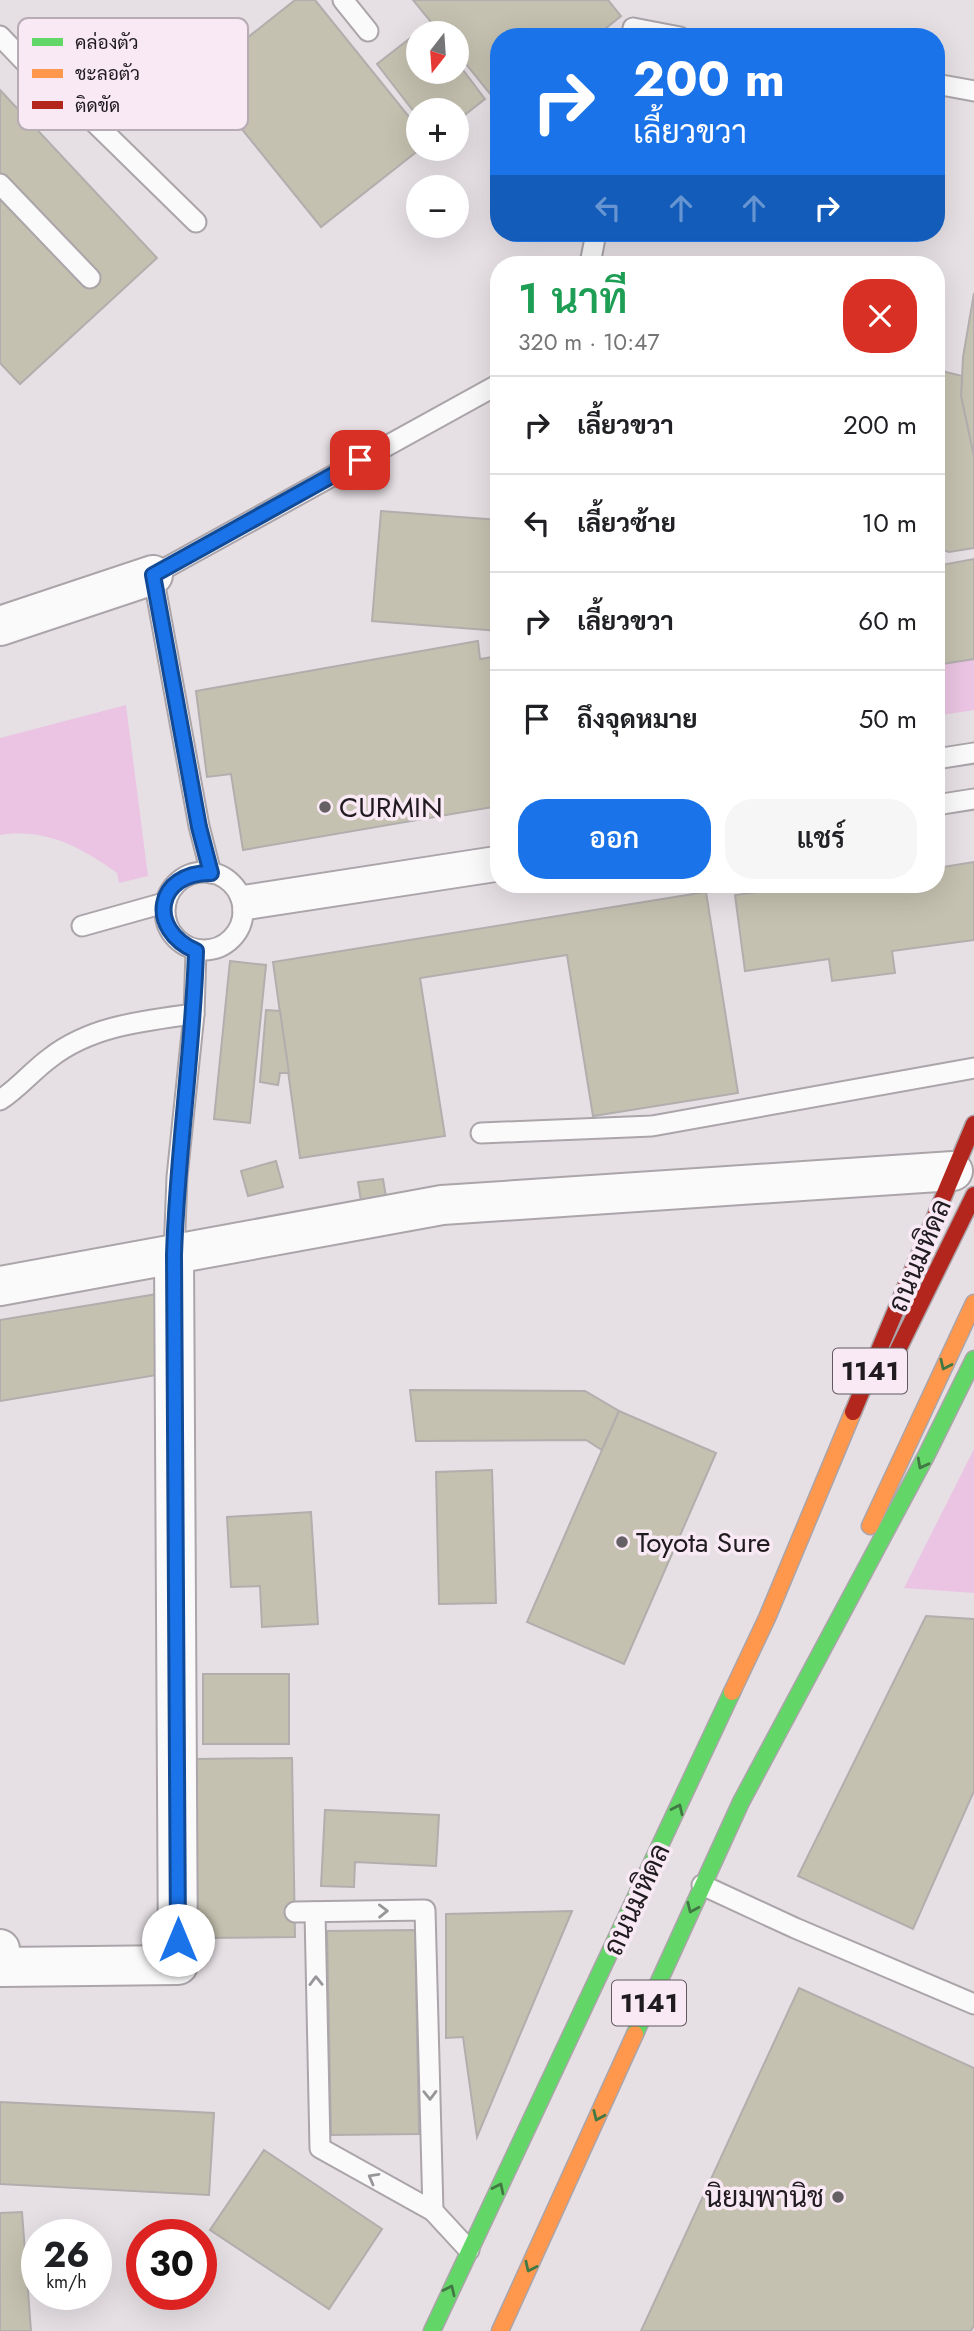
<!DOCTYPE html>
<html lang="th">
<meta charset="utf-8">
<style>
:root{--surface:#fff;--page:#f6f6f6;--text:#202124;--muted:#757577;--line:#e0e0e0;--accent:#1a73e8}
body{margin:0;font-family:Jost,Sarabun,sans-serif;background:var(--page);color:var(--text);height:100vh;display:flex;flex-direction:column;font-size:26px;white-space:nowrap}
*{box-sizing:border-box;margin:0}
p{font-size:23px;color:var(--muted)}
.icon{flex:none;width:38px;height:38px;fill:none;stroke:currentColor;stroke-width:2;stroke-linecap:round;stroke-linejoin:round}
.map{position:relative;flex:1;overflow:hidden}
.details{position:absolute;left:490px;top:256px;width:455px;height:637px;display:flex;flex-direction:column;background:var(--surface);border-radius:28px;box-shadow:0 7px 28px #0002}
.details>*{flex:none}
.hud{position:absolute;left:490px;top:28px;width:455px;height:214px;border-radius:28px;box-shadow:0 7px 28px #0002;background:#1a73e8;color:#fff;overflow:hidden}
.needle{width:46px;rotate:197deg}
.fabs{position:absolute;left:406px;top:21px;display:grid;gap:14px}
.fabs a{display:grid;place-items:center;width:63px;height:63px;border-radius:50%;background:var(--surface);box-shadow:0 7px 28px #0002;font-size:35px}
.speed{position:absolute;left:21px;top:2219px;display:flex;gap:14px;font-size:35px;font-weight:700;text-align:center}
.speed>*{display:grid;place-content:center;width:91px;height:91px;border-radius:50%;background:var(--surface);box-shadow:0 7px 28px #0002;line-height:1}
.speed small{font-size:18px;font-weight:400}
.speed .limit{border:10px solid #d22;background:#fff;color:#111}
.pin{position:absolute;display:grid;place-items:center;width:60px;height:60px;color:#fff;margin:-30px;border-radius:14px;box-shadow:0 4px 10px #0006}
.me{position:absolute;width:77px;margin:-38px;rotate:0deg;stroke-linejoin:round;filter:drop-shadow(0 0 5px #0008)}
.turn{display:flex;align-items:center;gap:24px;height:147px;padding:0 28px;font-size:32px}
.turn .icon{width:91px;height:91px;stroke-width:2.5}
.turn b{display:block;font-size:49px;line-height:60px}
.lanes{display:flex;align-items:center;height:66px;padding:0 28px;background:#0003;justify-content:center;gap:35px;direction:ltr}
.lanes .off{opacity:.35}
.round{display:grid;place-items:center;flex:none;width:74px;height:74px;border-radius:28px;background:var(--page)}
.head{display:flex;align-items:center;justify-content:space-between;height:119px;padding:0 28px}
h1{font-size:42px;font-weight:600;line-height:52px;color:#1e9e55}
.primary-button{display:flex;gap:14px;margin-top:auto;padding:14px 28px}
.primary-button a{flex:1;height:80px;border-radius:28px;background:var(--accent);color:#fff;font-size:28px;font-weight:600;line-height:80px;text-align:center}
.primary-button a+a{background:var(--page);color:var(--text)}
ul{padding:0;list-style:none}
li{display:flex;align-items:center;gap:21px;height:98px;padding:0 28px;border-top:2px solid var(--line)}
li div{flex:1}
li b{display:block;font-size:26px}
li em{font-style:normal}
.map>svg:first-child{display:block}
</style>
<div class="map">
<svg width="974" height="2331" viewBox="0 0 974 2331">
<rect width="100%" height="100%" fill="#e6e0e5"/>
<g fill="#eac4e2">
<polygon points="974,659 974,710 936,716 936,664"/>
<path d="M126,705L148,876L119,883L117,873C81,847 46,828 0,835V738Z"/>
<polygon points="974,1449 974,1593 904,1588"/>
</g>
<g fill="#c5c1b0" stroke="#b1aead" stroke-width="2">
<polygon points="295,0 315,0 418,128 420,149 321,227 199,76"/>
<polygon points="413,0 608,0 621,16 595,37 499,37 499,105 457,53 457,33 440,33"/>
<polygon points="427,25 434,33 418,33 418,72 457,72 457,62 485,99 457,121 457,110 418,110 418,117 377,64"/>
<polygon points="0,90 157,258 20,384 0,363"/>
<polygon points="974,293 974,457 961,396 963,357"/>
<polygon points="938,370 962,376 961,396 974,457 974,548 949,552 936,548 936,380"/>
<polygon points="381,511 499,520 499,631 372,621"/>
<polygon points="974,559 974,659 936,665 936,566"/>
<polygon points="478,641 480,659 499,656 499,806 243,850 231,774 207,777 196,691"/>
<polygon points="974,862 974,940 892,951 895,973 832,981 829,959 745,971 735,895 819,884 936,884 936,868"/>
<polygon points="706,892 738,1093 593,1116 567,955 420,978 445,1136 300,1158 273,962"/>
<polygon points="230,961 266,965 250,1123 214,1119"/>
<polygon points="266,1010 280,1011 289,1073 280,1073 278,1085 260,1082"/>
<polygon points="276,1161 283,1187 248,1196 241,1171"/>
<polygon points="383,1179 386,1197 361,1201 358,1182"/>
<polygon points="157,1294 157,1375 0,1401 0,1320"/>
<polygon points="410,1390 585,1391 619,1411 602,1450 586,1440 416,1441"/>
<polygon points="619,1411 716,1453 624,1664 527,1622"/>
<polygon points="492,1470 496,1603 439,1604 436,1472"/>
<polygon points="311,1512 318,1624 262,1627 260,1586 231,1587 227,1517"/>
<polygon points="926,1616 974,1619 974,1791 913,1929 798,1876"/>
<rect x="203" y="1674" width="86" height="70"/>
<polygon points="292,1758 295,1937 198,1938 194,1759"/>
<polygon points="325,1810 439,1815 436,1866 355,1862 354,1887 321,1886"/>
<polygon points="572,1911 477,2137 463,2037 446,2038 446,1914"/>
<polygon points="415,1930 419,2134 331,2135 327,1931"/>
<polygon points="799,1988 974,2068 974,2325 971,2331 641,2331"/>
<polygon points="0,2102 214,2113 209,2195 0,2184"/>
<polygon points="264,2150 382,2229 329,2309 210,2230"/>
<polygon points="22,2212 31,2331 0,2331 0,2213"/>
</g>
<g fill="none" stroke-linecap="round" stroke-linejoin="round">
<g stroke="#aba5aa" stroke-width="23">
<g id="lane">
<polyline points="343,0 368,31"/>
<polyline points="0,36 46,84 94,122 196,222"/>
<polyline points="632,37 633,28 680,37"/>
<polyline points="936,84 974,91"/>
<polyline points="0,184 90,278"/>
<polyline points="590,264 596,233"/>
<polyline points="936,759 974,753"/>
<polyline points="936,805 974,799"/>
<circle cx="204" cy="911" r="39"/>
<polyline points="211,873 199,826 153,575 499,384"/>
<polyline points="240,896 499,856"/>
<polyline points="243,910 499,871"/>
<polyline points="82,926 164,903"/>
<path d="M0,1100C18,1089 32,1071 50,1058C91,1026 143,1021 194,1014"/>
<polyline points="481,1133 652,1126 974,1068"/>
<polyline points="174,1255 177,1177 194,1014 196,951"/>
<polyline points="702,1885 795,1928 974,2004"/>
<polyline points="295,1912 425,1910 433,2211"/>
<polyline points="315,1912 320,2148 433,2211 469,2250"/>
</g>
</g>
<g stroke="#aba5aa" stroke-width="42">
<g id="street">
<polyline points="0,626 153,575"/>
<polyline points="0,1286 442,1205 953,1171"/>
<polyline points="0,1949 2,1967 178,1965 174,1255"/>
</g>
</g>
<g stroke="#aba5aa" stroke-width="19">
<g id="fast">
<polyline points="635,2034 741,1802 926,1456 974,1359"/>
<polyline points="432,2331 732,1692"/>
</g>
</g>
<g stroke="#aba5aa" stroke-width="19">
<g id="slow">
<polyline points="870,1526 974,1303"/>
<polyline points="732,1692 767,1618 853,1412"/>
<polyline points="500,2331 635,2034"/>
</g>
</g>
<g stroke="#aba5aa" stroke-width="19">
<g id="jam">
<polyline points="889,1368 974,1195"/>
<polyline points="853,1412 974,1124"/>
</g>
</g>
<use href="#lane" stroke="#fbfafb" stroke-width="19"/>
<use href="#street" stroke="#fbfafb" stroke-width="38"/>
<use href="#fast" stroke="#63d668" stroke-width="16"/>
<use href="#slow" stroke="#ff974d" stroke-width="16"/>
<use href="#jam" stroke="#b3261e" stroke-width="16"/>
</g>
<defs><path id="oneway-chevron" d="M-2-3.5L2.5 0L-2 3.5" fill="none" stroke-width="1.6" stroke-linecap="round" stroke-linejoin="round" transform="scale(1.75)"/></defs>
<g stroke="#427844">
<use href="#oneway-chevron" transform="translate(945 1365) rotate(115)"/>
<use href="#oneway-chevron" transform="translate(922 1464) rotate(118)"/>
<use href="#oneway-chevron" transform="translate(678 1809) rotate(-65)"/>
<use href="#oneway-chevron" transform="translate(692 1908) rotate(114)"/>
<use href="#oneway-chevron" transform="translate(598 2116) rotate(114)"/>
<use href="#oneway-chevron" transform="translate(499 2188) rotate(-64)"/>
<use href="#oneway-chevron" transform="translate(530 2267) rotate(115)"/>
<use href="#oneway-chevron" transform="translate(450 2290) rotate(-65)"/>
</g>
<g stroke="#989698">
<use href="#oneway-chevron" transform="translate(383 1911) rotate(-1)"/>
<use href="#oneway-chevron" transform="translate(316 1981) rotate(-91)"/>
<use href="#oneway-chevron" transform="translate(430 2095) rotate(89)"/>
<use href="#oneway-chevron" transform="translate(373 2178) rotate(-151)"/>
</g>
<g fill="none" stroke-linecap="round" stroke-linejoin="round">
<g stroke="#114b97" stroke-width="18">
<path id="route" d="M178,1940L174,1255C177,1153 193,1053 196,951C146,929 156,872 211,873L199,827L153,575L360,460"/>
</g>
<use href="#route" stroke="#1a73e8" stroke-width="12"/>
</g>
<g fill="#656064" stroke="#f8e9f4" stroke-width="2.5">
<circle cx="325" cy="807" r="7"/>
<circle cx="622" cy="1542" r="7"/>
<circle cx="838" cy="2197" r="7"/>
</g>
<g text-anchor="middle" stroke-width="7" stroke-linejoin="round" paint-order="stroke">
<g fill="#f8e9f4" stroke="#61595f" stroke-width="2">
<rect x="833" y="1348.5" width="74" height="45" rx="5"/>
<rect x="612" y="1980.5" width="74" height="45" rx="5"/>
</g>
<g font-size="26" font-weight="bold" fill="#201b1f">
<text x="870" y="1380">1141</text>
<text x="649" y="2012">1141</text>
</g>
<g font-size="28" fill="#201b1f" stroke="#f8e9f4" text-anchor="start">
<text x="339" y="817">CURMIN</text>
<text x="636" y="1552">Toyota Sure</text>
<text x="824" y="2207" text-anchor="end">นิยมพานิช</text>
</g>
<g font-size="28" fill="#201b1f" stroke="#f8e9f4">
<text transform="translate(919 1255) rotate(-67)" y="10">ถนนมหิดล</text>
<text transform="translate(636 1899) rotate(-65)" y="10">ถนนมหิดล</text>
</g>
</g>
<rect x="18" y="18" width="230" height="112" rx="10" fill="#f8e9f4" stroke="#b7abb4" stroke-width="2"/>
<rect x="32" y="38" width="31" height="8" fill="#63d668"/>
<rect x="32" y="69" width="31" height="9" fill="#ff974d"/>
<rect x="32" y="101" width="31" height="8" fill="#b3261e"/>
<g font-size="19" fill="#201b1f">
<text x="75" y="49">คล่องตัว</text>
<text x="75" y="80">ชะลอตัว</text>
<text x="75" y="112">ติดขัด</text>
</g>
</svg>
<div class="fabs">
<a><svg class="needle" viewBox="-14 -14 28 28"><path d="M0-13l5 13h-10z" fill="#e53935"/><path d="M0 13l5-13h-10z" fill="#757577"/></svg></a>
<a>+</a>
<a>−</a>
</div>
<div class="speed"><div>26<small>km/h</small></div><div class="limit">30</div></div>
<div class="pin" style="left:360px;top:460px;background:#d93025"><svg class="icon" aria-label="arrive" viewBox="0 0 24 24"><path d="M6 21V4h12l-3 4 3 4H6"/></svg></div>
<svg class="me" style="left:178px;top:1940px" viewBox="-20 -20 40 40"><circle r="19" fill="#fff"/><path d="M0-13L10 11 0 6-10 11z" fill="#1a73e8"/></svg>
<div class="hud">
<div class="turn"><svg class="icon" aria-label="right" viewBox="0 0 24 24"><path d="M7 20v-9h11M14 6l5 5-5 5"/></svg><div><b>200 m</b>เลี้ยวขวา</div></div>
<div class="lanes"><svg class="icon off" aria-label="left" viewBox="0 0 24 24"><path d="M17 20v-9H6M10 6l-5 5 5 5"/></svg><svg class="icon off" aria-label="ahead" viewBox="0 0 24 24"><path d="M12 20V5M6 11l6-6 6 6"/></svg><svg class="icon off" aria-label="ahead" viewBox="0 0 24 24"><path d="M12 20V5M6 11l6-6 6 6"/></svg><svg class="icon" aria-label="right" viewBox="0 0 24 24"><path d="M7 20v-9h11M14 6l5 5-5 5"/></svg></div>
</div>
<section class="details">
<div class="head"><div><h1>1 นาที</h1><p>320 m · 10:47</p></div><a class="round" style="background:#d93025;color:#fff"><svg class="icon" aria-label="close" viewBox="0 0 24 24"><path d="M6 6l12 12M18 6L6 18"/></svg></a></div>
<ul>
<li><svg class="icon" aria-label="right" viewBox="0 0 24 24"><path d="M7 20v-9h11M14 6l5 5-5 5"/></svg><div><b>เลี้ยวขวา</b></div><em>200 m</em></li>
<li><svg class="icon" aria-label="left" viewBox="0 0 24 24"><path d="M17 20v-9H6M10 6l-5 5 5 5"/></svg><div><b>เลี้ยวซ้าย</b></div><em>10 m</em></li>
<li><svg class="icon" aria-label="right" viewBox="0 0 24 24"><path d="M7 20v-9h11M14 6l5 5-5 5"/></svg><div><b>เลี้ยวขวา</b></div><em>60 m</em></li>
<li><svg class="icon" aria-label="arrive" viewBox="0 0 24 24"><path d="M6 21V4h12l-3 4 3 4H6"/></svg><div><b>ถึงจุดหมาย</b></div><em>50 m</em></li>
</ul>
<div class="primary-button"><a>ออก</a><a>แชร์</a></div>
</section>
</div>
